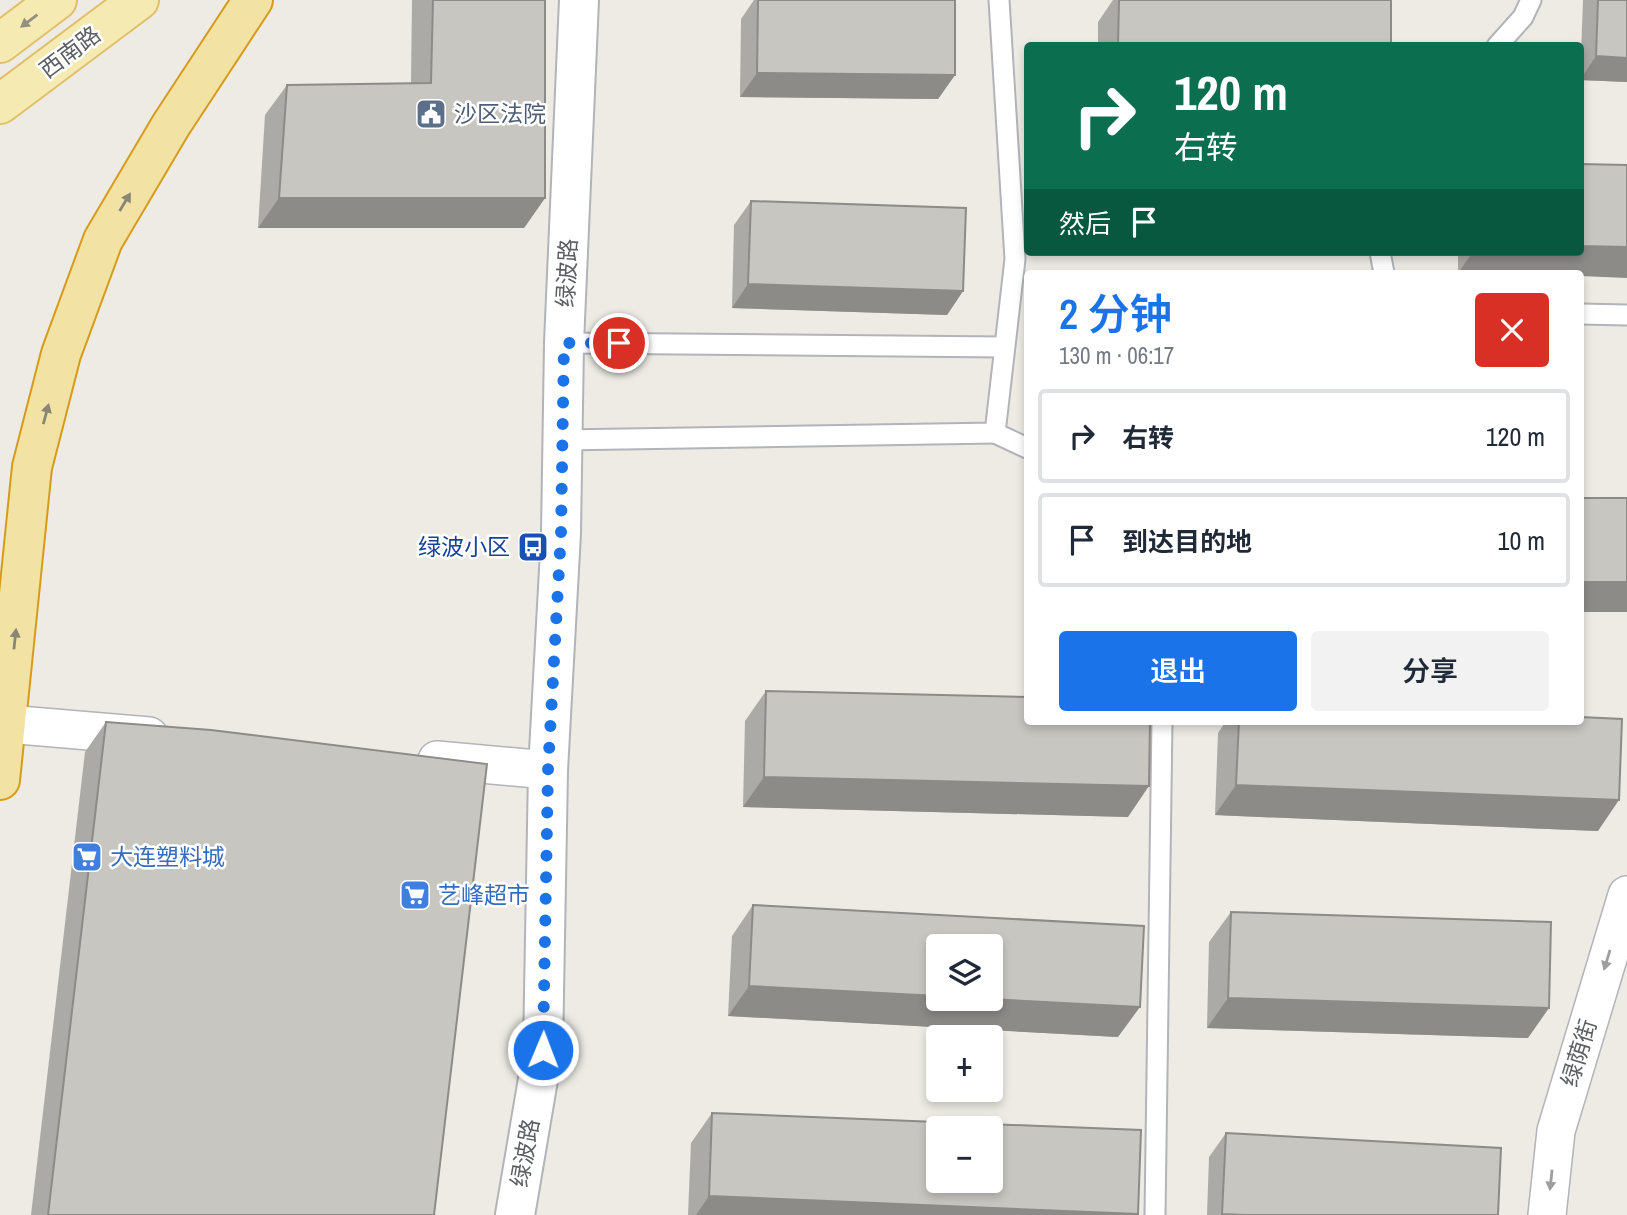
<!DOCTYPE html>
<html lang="zh">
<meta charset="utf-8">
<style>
:root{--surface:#fff;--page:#f2f2f3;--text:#1f2937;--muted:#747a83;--line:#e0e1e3;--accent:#1a73e8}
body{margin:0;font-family:"Archivo Narrow","Noto Sans SC",sans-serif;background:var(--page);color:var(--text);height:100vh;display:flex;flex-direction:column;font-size:26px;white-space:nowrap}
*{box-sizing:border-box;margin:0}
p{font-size:23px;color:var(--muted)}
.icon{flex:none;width:38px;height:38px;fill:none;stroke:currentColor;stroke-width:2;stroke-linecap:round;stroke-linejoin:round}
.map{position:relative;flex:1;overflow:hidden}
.sheet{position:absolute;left:1024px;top:270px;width:560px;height:455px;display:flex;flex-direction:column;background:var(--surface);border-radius:7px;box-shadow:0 4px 10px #0003}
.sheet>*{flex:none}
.top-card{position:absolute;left:1024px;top:42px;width:560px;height:214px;border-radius:7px;box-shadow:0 4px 10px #0003;background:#0b6e4f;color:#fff;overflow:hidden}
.buttons{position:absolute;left:926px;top:934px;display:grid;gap:14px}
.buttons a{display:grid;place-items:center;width:77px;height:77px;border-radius:7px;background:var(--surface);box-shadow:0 4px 10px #0003;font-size:35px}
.pin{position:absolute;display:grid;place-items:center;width:60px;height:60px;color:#fff;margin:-30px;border:4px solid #fff;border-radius:50%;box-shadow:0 2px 7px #0007}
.me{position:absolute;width:77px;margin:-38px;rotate:1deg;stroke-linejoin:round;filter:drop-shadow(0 0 5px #0008)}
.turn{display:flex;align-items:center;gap:24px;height:147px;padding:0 35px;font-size:32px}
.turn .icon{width:91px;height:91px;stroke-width:2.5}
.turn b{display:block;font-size:49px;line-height:60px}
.then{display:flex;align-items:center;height:66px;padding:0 35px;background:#0003;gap:14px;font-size:26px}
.round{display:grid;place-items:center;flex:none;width:74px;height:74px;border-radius:7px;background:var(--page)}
.head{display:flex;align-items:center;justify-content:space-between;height:119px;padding:0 35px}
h1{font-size:42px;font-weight:600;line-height:52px;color:var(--accent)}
.button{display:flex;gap:14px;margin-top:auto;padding:14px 35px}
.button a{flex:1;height:80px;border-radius:7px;background:var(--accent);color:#fff;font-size:28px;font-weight:600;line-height:80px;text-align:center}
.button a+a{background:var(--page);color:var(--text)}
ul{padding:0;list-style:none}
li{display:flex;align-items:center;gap:21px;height:94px;margin:0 14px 10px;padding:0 21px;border:4px solid var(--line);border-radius:7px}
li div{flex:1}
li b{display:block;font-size:26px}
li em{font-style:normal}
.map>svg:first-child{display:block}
</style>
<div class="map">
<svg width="1627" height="1215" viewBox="0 0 1627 1215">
<rect width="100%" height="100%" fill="#edebe4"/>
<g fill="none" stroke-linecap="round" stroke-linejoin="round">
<g stroke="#b1b4b8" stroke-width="23">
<g id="service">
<polyline points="1497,46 1523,17 1531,0"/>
<polyline points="1380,252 1384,273"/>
<polyline points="1580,314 1627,315"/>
<polyline points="564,343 1003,347"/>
<polyline points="995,433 1027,448"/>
<polyline points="562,440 995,433 1015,259 999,0"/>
<polyline points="1155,1215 1162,721"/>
</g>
</g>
<g stroke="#b1b4b8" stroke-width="40">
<g id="minor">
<polyline points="7,724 149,736"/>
<polyline points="437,760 548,770"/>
<polyline points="1547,1215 1556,1131 1627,895"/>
</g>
</g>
<g stroke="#b1b4b8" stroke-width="42">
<polyline id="tertiary" points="515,1215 543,1050 548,770 561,533 564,343 579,0"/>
</g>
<g stroke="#e1bf69" stroke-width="42">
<g id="primary">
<polyline points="0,43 57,0"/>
<polyline points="0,104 139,0"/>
</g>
</g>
<g stroke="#d79b1a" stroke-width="42">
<polyline id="trunk" points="0,780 32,467 61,354 103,240 171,125 253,0"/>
</g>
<use href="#service" stroke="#fff" stroke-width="19"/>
<use href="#minor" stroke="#fff" stroke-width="37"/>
<use href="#tertiary" stroke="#fff" stroke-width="38"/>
<use href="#primary" stroke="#f5eab1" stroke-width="38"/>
<use href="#trunk" stroke="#f2e2a4" stroke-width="38"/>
</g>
<g fill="#acaaa6">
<polygon points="412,0 545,0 545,198 524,228 258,228 265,115 287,85 411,84"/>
<polygon points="754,0 955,0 955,75 938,99 740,97 741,19"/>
<polygon points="1113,0 1391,0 1391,46 1098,46 1098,22"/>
<polygon points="1583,0 1627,0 1627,82 1580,80"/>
<polygon points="751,201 963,291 947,315 732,308 734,225"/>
<rect x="1458" y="252" width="122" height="21"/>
<polygon points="766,691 1128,817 743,807 745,721"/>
<polygon points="1226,721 1580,721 1598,831 1215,815 1218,733"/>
<polygon points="106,722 434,1215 31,1215 85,752"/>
<polygon points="753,905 1118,1037 728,1016 732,936"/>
<polygon points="1231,912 1528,1038 1207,1028 1209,942"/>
<polygon points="712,1113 1138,1214 1138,1215 688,1215 691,1143"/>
<polygon points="1226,1133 1498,1215 1207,1215 1209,1157"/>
</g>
<g fill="#8c8b87">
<polygon points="1596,56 1627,58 1627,82 1580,80"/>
<polygon points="757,73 955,75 938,99 740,97"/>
<polygon points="279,198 545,198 524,228 258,228"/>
<polygon points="1580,246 1627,247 1627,278 1580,276 1580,273 1458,273 1473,252 1580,252"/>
<polygon points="748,284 963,291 947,315 732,308"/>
<rect x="1580" y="582" width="47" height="30"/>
<polygon points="764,777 1149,786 1128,817 743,807"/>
<polygon points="1236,785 1619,800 1598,831 1215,815"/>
<polygon points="749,986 938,996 938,999 990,999 1140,1007 1118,1037 728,1016"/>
<polygon points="1228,998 1549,1008 1528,1038 1207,1028"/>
<polygon points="709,1196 1138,1214 1138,1215 696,1215"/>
</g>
<g fill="#c8c6c1" stroke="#8c8b87" stroke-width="2" fill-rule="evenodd">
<polygon points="433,0 545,0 545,198 279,198 287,85 431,83"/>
<polygon points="758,0 955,0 955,75 757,73"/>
<polygon points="1119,0 1391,0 1391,46 1118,46"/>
<polygon points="1598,0 1627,0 1627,58 1596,56"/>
<polygon points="1580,164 1627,165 1627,247 1580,246"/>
<polygon points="751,201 966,208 963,291 748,284"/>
<rect x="1580" y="498" width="47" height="84"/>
<polygon points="766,691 1027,697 1027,721 1150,721 1149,786 764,777"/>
<polygon points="1580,717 1622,719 1619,800 1236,785 1239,721 1580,721"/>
<polygon points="106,722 211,730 487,764 434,1215 48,1215"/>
<polygon points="753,905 1144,926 1140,1007 990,999 990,947 938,947 938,996 749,986"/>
<polygon points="1231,912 1551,922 1549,1008 1228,998"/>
<path d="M712,1113L1141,1130L1138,1214L709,1196ZM938,1129H990V1181H938Z"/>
<polygon points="1226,1133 1501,1148 1498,1215 1245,1215 1222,1214"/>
</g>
<defs><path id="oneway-solid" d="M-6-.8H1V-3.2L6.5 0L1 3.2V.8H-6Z" transform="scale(1.75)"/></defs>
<use fill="#92907e" href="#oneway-solid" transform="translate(29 21) rotate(143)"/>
<g fill="#898676">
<use href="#oneway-solid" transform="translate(125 202) rotate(-59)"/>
<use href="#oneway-solid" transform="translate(46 414) rotate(-75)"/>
<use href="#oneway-solid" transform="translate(15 639) rotate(-84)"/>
</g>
<g fill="#9d9fa1">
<use href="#oneway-solid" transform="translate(1607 960) rotate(107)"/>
<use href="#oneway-solid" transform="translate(1551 1180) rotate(96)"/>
</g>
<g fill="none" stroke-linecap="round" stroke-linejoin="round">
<polyline stroke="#1a73e8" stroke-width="12" stroke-dasharray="0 21.6" points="543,1050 548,770 561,533 564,343 619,343"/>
</g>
<defs>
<g id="civic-square" transform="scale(1.575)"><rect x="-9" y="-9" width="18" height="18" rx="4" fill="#5c6f8a" stroke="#fff"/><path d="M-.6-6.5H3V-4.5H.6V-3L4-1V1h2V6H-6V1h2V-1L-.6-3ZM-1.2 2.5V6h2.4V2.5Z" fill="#fff"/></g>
<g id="bus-square" transform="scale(1.575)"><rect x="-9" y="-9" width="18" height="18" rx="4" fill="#1a4fb4" stroke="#fff"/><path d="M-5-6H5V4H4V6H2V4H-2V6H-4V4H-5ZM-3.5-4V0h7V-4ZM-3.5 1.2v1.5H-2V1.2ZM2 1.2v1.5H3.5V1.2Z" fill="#fff"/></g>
<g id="supermarket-square" transform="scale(1.575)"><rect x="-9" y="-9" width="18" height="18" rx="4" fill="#3f7fe0" stroke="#fff"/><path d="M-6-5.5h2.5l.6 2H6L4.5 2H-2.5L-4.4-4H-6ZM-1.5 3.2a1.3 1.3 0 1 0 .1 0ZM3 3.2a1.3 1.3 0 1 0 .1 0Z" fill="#fff"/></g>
</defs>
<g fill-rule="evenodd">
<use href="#civic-square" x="431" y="114"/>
<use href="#bus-square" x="533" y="547"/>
<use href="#supermarket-square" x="87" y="857"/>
<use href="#supermarket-square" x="415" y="895"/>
</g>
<g text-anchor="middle" stroke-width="5" stroke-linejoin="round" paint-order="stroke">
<g font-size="23" fill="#5c5f63" stroke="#fff">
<text transform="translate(70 52) rotate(-37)" y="8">西南路</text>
<text transform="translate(567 273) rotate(-87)" y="8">绿波路</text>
<text transform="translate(1579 1053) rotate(-73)" y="8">绿荫街</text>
<text transform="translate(525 1153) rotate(-80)" y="8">绿波路</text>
</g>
<g font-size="23" fill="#4e5e75" stroke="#fff" text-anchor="start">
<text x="454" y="122">沙区法院</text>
</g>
<g font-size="23" fill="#164399" stroke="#fff" text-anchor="end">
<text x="510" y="555">绿波小区</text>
</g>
<g font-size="23" fill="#366cbe" stroke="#fff" text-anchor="start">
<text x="110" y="865">大连塑料城</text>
<text x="438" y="903">艺峰超市</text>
</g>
</g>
</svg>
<div class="buttons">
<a><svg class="icon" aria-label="layers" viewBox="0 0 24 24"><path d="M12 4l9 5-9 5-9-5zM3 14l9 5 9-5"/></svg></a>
<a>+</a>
<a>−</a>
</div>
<div class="pin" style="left:619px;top:343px;background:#d93025"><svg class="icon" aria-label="arrive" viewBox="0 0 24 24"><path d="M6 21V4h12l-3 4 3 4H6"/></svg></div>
<svg class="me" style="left:543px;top:1050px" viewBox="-20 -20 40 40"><circle r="17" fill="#1a73e8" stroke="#fff" stroke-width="3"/><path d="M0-11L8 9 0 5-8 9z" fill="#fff"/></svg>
<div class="top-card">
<div class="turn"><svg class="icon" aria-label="right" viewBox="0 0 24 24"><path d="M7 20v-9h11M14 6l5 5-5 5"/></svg><div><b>120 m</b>右转</div></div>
<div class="then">然后<svg class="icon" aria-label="arrive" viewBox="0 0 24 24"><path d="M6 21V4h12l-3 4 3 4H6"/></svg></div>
</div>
<section class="sheet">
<div class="head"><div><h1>2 分钟</h1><p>130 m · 06:17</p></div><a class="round" style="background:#d93025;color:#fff"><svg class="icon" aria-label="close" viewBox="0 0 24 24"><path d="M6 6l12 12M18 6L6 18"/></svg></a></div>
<ul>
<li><svg class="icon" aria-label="right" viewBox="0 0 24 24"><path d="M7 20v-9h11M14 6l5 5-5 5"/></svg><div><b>右转</b></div><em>120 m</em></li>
<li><svg class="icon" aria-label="arrive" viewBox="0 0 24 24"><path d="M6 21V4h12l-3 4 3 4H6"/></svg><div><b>到达目的地</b></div><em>10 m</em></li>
</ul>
<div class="button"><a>退出</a><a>分享</a></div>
</section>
</div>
